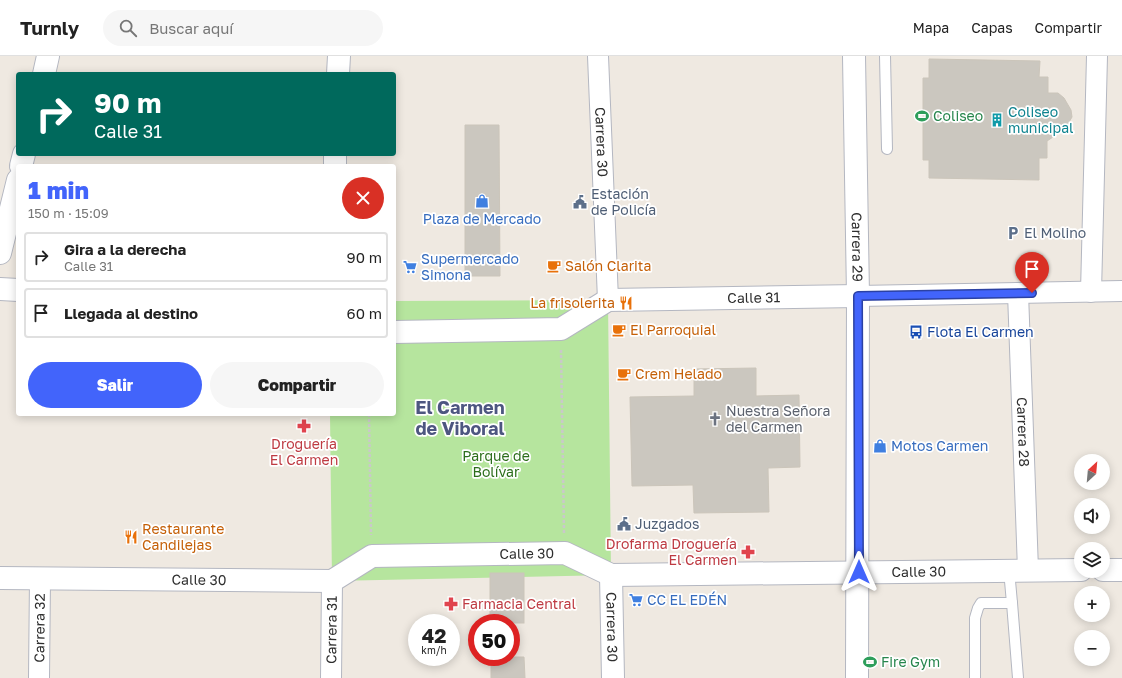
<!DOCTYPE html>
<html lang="es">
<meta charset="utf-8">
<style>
:root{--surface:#fff;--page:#f6f6f6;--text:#222;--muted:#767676;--line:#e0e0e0;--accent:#4264fb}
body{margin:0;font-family:"Golos Text",sans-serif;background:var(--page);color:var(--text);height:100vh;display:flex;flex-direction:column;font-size:15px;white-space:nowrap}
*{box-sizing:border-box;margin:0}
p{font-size:13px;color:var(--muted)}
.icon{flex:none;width:22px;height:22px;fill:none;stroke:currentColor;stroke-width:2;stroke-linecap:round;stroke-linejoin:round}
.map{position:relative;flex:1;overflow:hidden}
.details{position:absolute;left:16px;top:108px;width:380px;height:252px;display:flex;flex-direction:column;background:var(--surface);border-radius:4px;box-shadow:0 2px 10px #0003}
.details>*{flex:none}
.banner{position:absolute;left:16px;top:16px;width:380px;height:84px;border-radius:4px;box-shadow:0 2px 10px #0003;background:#00695c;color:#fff;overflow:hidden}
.needle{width:26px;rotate:26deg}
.fabs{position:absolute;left:1074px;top:398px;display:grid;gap:8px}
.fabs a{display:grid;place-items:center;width:36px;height:36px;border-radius:50%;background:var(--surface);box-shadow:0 2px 10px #0003;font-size:20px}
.speed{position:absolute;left:408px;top:558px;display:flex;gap:8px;font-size:20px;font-weight:700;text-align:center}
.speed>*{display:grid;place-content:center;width:52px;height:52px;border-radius:50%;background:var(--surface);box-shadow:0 2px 10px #0003;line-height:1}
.speed small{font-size:10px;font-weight:400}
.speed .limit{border:6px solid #d22;background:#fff;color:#111}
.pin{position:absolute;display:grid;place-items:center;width:34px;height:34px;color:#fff;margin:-41px -17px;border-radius:50% 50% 50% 0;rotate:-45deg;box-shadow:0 0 4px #0007}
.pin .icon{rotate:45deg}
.me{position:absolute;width:44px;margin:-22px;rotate:0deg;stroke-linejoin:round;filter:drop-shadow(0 0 3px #0008)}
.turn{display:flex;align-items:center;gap:14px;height:84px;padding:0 12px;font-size:18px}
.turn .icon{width:52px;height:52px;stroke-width:2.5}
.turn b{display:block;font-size:28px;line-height:34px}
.round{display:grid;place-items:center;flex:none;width:42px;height:42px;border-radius:21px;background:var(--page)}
.overview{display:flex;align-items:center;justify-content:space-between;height:68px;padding:0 12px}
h1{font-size:24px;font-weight:800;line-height:30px;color:var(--accent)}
.primary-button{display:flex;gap:8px;margin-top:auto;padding:8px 12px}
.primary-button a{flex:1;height:46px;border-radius:24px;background:var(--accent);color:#fff;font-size:16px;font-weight:800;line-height:46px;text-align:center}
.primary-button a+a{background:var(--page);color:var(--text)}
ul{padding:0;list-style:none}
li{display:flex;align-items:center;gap:12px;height:50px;margin:0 8px 6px;padding:0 4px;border:2px solid var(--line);border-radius:4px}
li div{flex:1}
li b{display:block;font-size:15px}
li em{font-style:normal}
header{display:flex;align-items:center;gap:24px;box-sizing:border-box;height:56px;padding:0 20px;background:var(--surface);border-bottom:1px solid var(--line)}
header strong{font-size:19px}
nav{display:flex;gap:22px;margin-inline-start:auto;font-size:14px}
.search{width:280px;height:36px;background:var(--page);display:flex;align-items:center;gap:10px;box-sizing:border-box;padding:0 14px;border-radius:22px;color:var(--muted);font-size:15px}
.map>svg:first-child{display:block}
</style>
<header>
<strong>Turnly</strong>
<div class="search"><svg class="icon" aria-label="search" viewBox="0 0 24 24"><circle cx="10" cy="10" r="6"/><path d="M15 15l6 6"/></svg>Buscar aquí</div>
<nav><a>Mapa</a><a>Capas</a><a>Compartir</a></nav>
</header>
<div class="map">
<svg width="1122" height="622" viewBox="0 0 1122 622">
<rect width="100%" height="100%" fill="#efe9e1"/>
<polygon fill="#b6e59e" points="608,244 611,519 332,525 330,358 394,358 394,245"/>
<g fill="#cbc7bf" stroke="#cbc5ba">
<polygon points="929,3 1040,5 1039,21 1048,21 1048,37 1058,37 1064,42 1071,54 1072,61 1065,73 1047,85 1047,102 1039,102 1039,124 929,122 929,104 923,104 923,22 929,22"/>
<polygon points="465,69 499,69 500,220 465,220"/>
<polygon points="756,312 756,340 799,339 800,411 768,412 769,456 694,457 693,429 632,430 630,341 694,340 694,313"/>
<rect x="490" y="517" width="34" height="50"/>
<polygon points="491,601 524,601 525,622 491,622"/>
</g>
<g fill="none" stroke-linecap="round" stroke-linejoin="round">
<g stroke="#b4b7c1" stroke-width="12">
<g id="lane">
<polyline points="885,0 887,93"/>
<polyline points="1009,514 1012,547"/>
<polyline points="975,622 975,562 978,552 981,547 1012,547 1018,622"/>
</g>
</g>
<g stroke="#b4b7c1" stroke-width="22">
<g id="street">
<path id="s1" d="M598,0L608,244"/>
<polyline points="1091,236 1097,0"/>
<path id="s2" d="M1018,237L1028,514"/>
<polyline points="858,240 1122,235"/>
<path id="s3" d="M39,622L40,522"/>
<path id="s4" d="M331,622L332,525"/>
</g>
</g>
<g stroke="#b4b7c1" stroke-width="24">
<g id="secondary">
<path id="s5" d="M854,0L858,240L857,622"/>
<polyline points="44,18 48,0"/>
<polyline points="338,18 339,0"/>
<polyline points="21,110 24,98"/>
<polyline points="335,110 335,98"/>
<polyline points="0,197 18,124"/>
<polyline points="0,233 18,234"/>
<path id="s6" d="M394,276L561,273L608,244L858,240"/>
<polyline points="1103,514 1122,514"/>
<path id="s7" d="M611,519L613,622"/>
<path id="s8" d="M0,522L332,525L372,500L565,497L611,519L1081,514"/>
</g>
</g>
<g stroke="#c9c9c9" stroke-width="2.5" stroke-dasharray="3 2" stroke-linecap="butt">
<polyline points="561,294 564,477"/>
<polyline points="369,358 371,479"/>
</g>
<use href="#lane" stroke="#fff" stroke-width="10"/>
<use href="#street" stroke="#fff" stroke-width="20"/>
<use href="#secondary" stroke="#fff" stroke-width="22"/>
</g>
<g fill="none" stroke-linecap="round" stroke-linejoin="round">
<g stroke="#2b41a3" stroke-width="10">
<polyline id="route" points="859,516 858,240 1032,237"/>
</g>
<use href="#route" stroke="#4264fb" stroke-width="7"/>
</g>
<defs>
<g id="stadium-bare" transform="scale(1.08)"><path d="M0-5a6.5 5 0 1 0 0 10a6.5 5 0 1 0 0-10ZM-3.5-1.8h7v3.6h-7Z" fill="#2e9e5b" stroke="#fff" stroke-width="2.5" paint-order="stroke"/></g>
<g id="building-bare" transform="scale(1.08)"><path d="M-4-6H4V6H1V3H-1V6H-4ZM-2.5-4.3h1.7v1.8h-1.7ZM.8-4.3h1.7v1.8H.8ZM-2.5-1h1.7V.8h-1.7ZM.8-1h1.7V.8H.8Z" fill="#0f9aa8" stroke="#fff" stroke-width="2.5" paint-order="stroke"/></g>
<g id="shop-bare" transform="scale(1.08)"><path d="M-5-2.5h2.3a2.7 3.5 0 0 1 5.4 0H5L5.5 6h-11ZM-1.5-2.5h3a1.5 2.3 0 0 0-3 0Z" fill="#3f7fe0" stroke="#fff" stroke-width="2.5" paint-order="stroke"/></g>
<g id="civic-bare" transform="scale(1.08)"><path d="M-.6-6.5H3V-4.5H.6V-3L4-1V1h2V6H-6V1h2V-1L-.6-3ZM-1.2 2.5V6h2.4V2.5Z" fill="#5c6f8a" stroke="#fff" stroke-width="2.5" paint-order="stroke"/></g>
<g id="parking-bare" transform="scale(1.08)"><path d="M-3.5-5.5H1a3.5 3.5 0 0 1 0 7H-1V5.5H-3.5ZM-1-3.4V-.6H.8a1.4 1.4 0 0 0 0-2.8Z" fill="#5c6f8a" stroke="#fff" stroke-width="2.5" paint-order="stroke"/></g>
<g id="cafe-bare" transform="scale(1.08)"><path d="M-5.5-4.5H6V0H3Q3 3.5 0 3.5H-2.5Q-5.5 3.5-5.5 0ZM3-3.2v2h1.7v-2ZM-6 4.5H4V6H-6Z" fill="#e8710a" stroke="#fff" stroke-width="2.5" paint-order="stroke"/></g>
<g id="supermarket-bare" transform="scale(1.08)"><path d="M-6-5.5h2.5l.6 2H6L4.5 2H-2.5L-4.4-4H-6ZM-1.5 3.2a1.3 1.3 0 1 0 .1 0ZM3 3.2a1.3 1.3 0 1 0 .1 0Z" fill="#3f7fe0" stroke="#fff" stroke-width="2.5" paint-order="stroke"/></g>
<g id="restaurant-bare" transform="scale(1.08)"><path d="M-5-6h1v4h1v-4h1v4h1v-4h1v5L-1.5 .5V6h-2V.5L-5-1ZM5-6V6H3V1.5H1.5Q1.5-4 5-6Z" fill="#e8710a" stroke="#fff" stroke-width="2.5" paint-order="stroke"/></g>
<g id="bus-bare" transform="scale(1.08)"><path d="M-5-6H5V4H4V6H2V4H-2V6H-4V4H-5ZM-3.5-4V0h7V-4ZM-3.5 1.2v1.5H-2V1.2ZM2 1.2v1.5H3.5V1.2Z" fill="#1a4fb4" stroke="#fff" stroke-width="2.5" paint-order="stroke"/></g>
<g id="church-bare" transform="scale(1.08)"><path d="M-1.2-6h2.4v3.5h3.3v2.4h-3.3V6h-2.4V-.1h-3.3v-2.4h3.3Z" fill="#6b7280" stroke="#fff" stroke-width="2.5" paint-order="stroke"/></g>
<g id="pharmacy-bare" transform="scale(1.08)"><path d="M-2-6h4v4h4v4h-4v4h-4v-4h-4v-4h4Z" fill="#e0444e" stroke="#fff" stroke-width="2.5" paint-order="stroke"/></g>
</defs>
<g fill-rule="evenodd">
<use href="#stadium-bare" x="922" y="60"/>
<use href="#building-bare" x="997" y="64"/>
<use href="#shop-bare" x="482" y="145"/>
<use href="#civic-bare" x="580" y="146"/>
<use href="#parking-bare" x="1013" y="177"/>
<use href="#cafe-bare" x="554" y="210"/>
<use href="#supermarket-bare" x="410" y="211"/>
<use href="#restaurant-bare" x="626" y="247"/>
<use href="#cafe-bare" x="619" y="274"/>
<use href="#bus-bare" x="916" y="276"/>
<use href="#cafe-bare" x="624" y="318"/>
<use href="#church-bare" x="715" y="363"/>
<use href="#pharmacy-bare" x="304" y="370"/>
<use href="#shop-bare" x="880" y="390"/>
<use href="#civic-bare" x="624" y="468"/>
<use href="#restaurant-bare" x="131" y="481"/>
<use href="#pharmacy-bare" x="748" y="496"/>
<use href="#supermarket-bare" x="636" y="544"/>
<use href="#pharmacy-bare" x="451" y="548"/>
<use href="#stadium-bare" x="870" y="606"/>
</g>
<g text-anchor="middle" stroke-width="3.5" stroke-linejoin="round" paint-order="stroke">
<g font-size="14" fill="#0d838f" stroke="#fff" text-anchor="start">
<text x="1008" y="61">Coliseo<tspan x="1008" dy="16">municipal</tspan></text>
</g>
<g font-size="14" fill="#27864d" stroke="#fff" text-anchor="start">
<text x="933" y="65">Coliseo</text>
<text x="881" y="611">Fire Gym</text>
</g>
<g font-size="14" fill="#2e2e2e" stroke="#fff">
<text dy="5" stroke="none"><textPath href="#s1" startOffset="86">Carrera 30</textPath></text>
<text dy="5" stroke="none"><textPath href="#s5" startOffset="191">Carrera 29</textPath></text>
<text dy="5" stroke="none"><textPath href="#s6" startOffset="368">Calle 31</textPath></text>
<text dy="5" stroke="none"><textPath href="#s2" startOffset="139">Carrera 28</textPath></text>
<text dy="5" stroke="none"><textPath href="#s8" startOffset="534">Calle 30</textPath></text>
<text dy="5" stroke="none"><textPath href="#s8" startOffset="931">Calle 30</textPath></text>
<text dy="5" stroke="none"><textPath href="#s8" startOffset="199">Calle 30</textPath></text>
<text dy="5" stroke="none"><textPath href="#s7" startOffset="52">Carrera 30</textPath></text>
<text dy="5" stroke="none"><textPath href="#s3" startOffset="50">Carrera 32</textPath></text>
<text dy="5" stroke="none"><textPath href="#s4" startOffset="48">Carrera 31</textPath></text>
</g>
<g font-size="14" fill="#4e5e75" stroke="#fff" text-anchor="start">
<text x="591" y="143">Estación<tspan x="591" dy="16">de Policía</tspan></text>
<text x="1024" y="182">El Molino</text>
<text x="635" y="473">Juzgados</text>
</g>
<g font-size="14" fill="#366cbe" stroke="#fff" text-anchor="start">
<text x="482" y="168" text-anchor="middle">Plaza de Mercado</text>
<text x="421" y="208">Supermercado<tspan x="421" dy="16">Simona</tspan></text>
<text x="891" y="395">Motos Carmen</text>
<text x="647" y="549">CC EL EDÉN</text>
</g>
<g font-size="14" fill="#c56008" stroke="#fff" text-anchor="start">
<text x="565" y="215">Salón Clarita</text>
<text x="615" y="252" text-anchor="end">La frisolerita</text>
<text x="630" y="279">El Parroquial</text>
<text x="635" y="323">Crem Helado</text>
<text x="142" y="478">Restaurante<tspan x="142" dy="16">Candilejas</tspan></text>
</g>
<g font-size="14" fill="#164399" stroke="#fff" text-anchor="start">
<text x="927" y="281">Flota El Carmen</text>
</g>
<g font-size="14" fill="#5b616d" stroke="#fff" text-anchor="start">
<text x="726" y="360">Nuestra Señora<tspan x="726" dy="16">del Carmen</tspan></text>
</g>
<g font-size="14" fill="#be3a42" stroke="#fff">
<text x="304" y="393">Droguería<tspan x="304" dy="16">El Carmen</tspan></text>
<text x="737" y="493" text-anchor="end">Drofarma Droguería<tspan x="737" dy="16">El Carmen</tspan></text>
<text x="462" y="553" text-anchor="start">Farmacia Central</text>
</g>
<g font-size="14" fill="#2c6e1b" stroke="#fff">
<text x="496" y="405">Parque de<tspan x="496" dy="16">Bolívar</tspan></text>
</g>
<g font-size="18" font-weight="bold" fill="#4d5680" stroke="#fff">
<text x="460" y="358">El Carmen<tspan x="460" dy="21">de Viboral</tspan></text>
</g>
</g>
</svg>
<div class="fabs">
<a><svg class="needle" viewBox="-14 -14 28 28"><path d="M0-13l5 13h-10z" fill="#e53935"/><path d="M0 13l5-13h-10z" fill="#767676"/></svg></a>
<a><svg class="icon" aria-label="sound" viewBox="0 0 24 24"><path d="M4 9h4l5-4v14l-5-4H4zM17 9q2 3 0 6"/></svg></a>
<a><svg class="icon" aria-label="layers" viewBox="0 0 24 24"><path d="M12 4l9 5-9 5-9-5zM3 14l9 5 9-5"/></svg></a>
<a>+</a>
<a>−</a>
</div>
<div class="speed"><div>42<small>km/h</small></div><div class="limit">50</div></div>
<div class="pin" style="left:1032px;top:237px;background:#d93025"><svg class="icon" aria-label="arrive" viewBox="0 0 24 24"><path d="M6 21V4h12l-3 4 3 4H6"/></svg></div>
<svg class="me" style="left:859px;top:516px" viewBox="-20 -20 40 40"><path d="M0-17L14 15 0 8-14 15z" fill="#4264fb" stroke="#fff" stroke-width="4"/></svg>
<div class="banner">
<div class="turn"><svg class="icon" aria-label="right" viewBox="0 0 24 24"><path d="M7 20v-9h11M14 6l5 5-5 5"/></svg><div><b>90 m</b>Calle 31</div></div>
</div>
<section class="details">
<div class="overview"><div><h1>1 min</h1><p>150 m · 15:09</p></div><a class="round" style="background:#d93025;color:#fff"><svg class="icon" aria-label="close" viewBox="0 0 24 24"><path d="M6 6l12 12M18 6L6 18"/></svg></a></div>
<ul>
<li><svg class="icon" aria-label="right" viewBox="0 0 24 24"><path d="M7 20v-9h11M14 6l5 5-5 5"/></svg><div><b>Gira a la derecha</b><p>Calle 31</p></div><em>90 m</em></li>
<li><svg class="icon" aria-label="arrive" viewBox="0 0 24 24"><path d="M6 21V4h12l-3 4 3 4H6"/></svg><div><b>Llegada al destino</b></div><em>60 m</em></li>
</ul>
<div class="primary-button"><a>Salir</a><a>Compartir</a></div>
</section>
</div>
